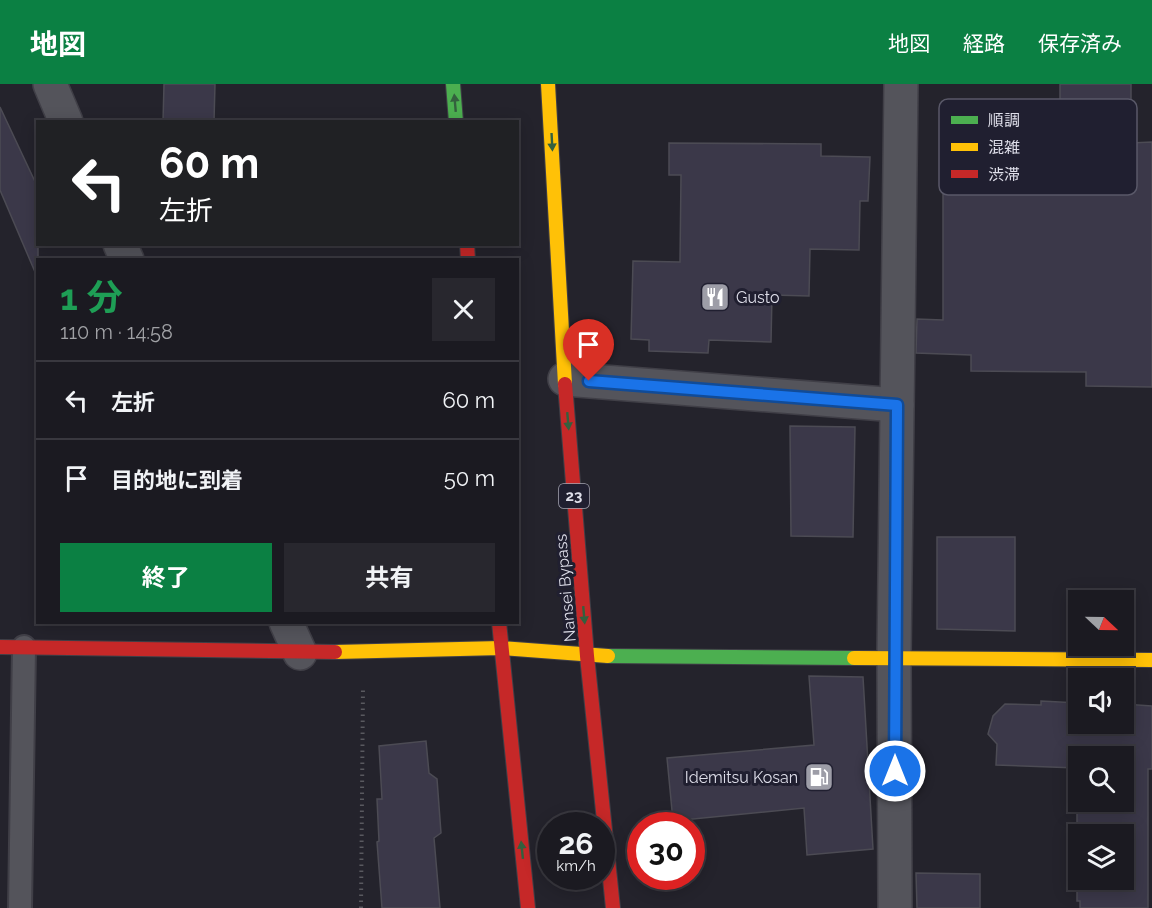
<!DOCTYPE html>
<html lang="ja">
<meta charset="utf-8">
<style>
:root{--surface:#1b1a21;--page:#28272e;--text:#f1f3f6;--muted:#a0a1a5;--line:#39383f;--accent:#0b8043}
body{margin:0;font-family:Raleway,"Noto Sans JP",sans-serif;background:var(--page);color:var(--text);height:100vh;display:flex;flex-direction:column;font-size:22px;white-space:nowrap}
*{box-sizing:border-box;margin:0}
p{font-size:20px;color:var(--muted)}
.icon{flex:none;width:33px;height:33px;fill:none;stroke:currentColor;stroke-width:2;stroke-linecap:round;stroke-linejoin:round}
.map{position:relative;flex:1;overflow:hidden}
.panel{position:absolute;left:36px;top:174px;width:483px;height:366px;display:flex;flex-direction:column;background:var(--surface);border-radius:0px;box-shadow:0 3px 15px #0003,0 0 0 2px var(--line)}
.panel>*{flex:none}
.banner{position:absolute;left:36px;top:36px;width:483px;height:126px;border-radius:0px;box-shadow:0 3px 15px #0003,0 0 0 2px var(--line);background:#202124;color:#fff;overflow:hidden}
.needle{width:39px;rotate:112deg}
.buttons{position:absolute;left:1068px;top:506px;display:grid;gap:12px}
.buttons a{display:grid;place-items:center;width:66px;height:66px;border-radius:0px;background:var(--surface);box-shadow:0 3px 15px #0003,0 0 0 2px var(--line);font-size:30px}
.speed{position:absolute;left:537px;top:728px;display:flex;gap:12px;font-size:30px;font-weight:700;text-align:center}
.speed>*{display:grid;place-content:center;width:78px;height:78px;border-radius:50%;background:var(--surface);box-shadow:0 3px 15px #0003,0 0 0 2px var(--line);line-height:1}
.speed small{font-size:15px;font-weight:400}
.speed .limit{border:9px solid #d22;background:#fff;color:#111}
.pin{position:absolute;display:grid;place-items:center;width:51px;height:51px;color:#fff;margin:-62px -26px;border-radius:50% 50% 50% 0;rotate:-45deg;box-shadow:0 0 6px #0007}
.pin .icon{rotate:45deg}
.me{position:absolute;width:66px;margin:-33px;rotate:0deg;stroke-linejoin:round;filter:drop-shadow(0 0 4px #0008)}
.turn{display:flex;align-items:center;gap:21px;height:126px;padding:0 24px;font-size:27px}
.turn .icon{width:78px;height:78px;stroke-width:2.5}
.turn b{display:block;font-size:42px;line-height:51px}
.round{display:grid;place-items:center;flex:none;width:63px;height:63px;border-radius:0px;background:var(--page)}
.overview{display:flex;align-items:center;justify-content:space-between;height:102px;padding:0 24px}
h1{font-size:36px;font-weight:700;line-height:45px;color:#1e9e55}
.primary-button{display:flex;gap:12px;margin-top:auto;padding:12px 24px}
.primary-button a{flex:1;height:69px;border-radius:0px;background:var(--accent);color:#fff;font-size:24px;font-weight:700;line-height:69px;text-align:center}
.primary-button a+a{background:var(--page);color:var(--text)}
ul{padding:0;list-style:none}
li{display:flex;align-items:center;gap:18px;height:78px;padding:0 24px;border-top:2px solid var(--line)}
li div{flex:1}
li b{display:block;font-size:22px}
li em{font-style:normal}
header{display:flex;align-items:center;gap:36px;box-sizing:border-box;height:84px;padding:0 30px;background:var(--accent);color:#fff}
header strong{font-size:28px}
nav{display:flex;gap:33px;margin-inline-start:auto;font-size:21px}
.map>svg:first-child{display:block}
</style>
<header>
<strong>地図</strong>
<nav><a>地図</a><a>経路</a><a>保存済み</a></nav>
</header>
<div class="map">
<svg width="1152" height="824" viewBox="0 0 1152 824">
<rect width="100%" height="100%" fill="#24232c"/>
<g fill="#3b3849" stroke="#4c4b54" stroke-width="1.5" fill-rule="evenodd">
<polygon points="164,0 215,0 214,38 163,38"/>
<polygon points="1060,0 1131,0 1131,59 1152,58 1152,303 1086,302 1086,288 971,287 971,271 916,269 917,235 943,236 943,96 1060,96"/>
<polygon points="0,23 38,104 38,195 0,106"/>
<polygon points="669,59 821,60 821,72 870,73 868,117 860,117 859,166 810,165 809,212 772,211 771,258 709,256 708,269 649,267 649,256 631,255 633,177 680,178 681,91 669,91"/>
<polygon points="790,342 855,343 853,453 791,452"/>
<polygon points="937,453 1015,453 1015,547 937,545"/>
<polygon points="809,592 863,593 873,765 807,771 804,724 673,737 667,674 814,661"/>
<path d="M1041,617L1078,619V639H1124V620L1152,622V685H1148V824H1080V817H1077V684L996,681L997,660L988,650L993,632L1005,620L1041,621ZM1078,672H1124V717H1078ZM1078,750H1124V795H1078Z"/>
<polygon points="426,657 429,689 437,695 441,749 434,754 440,824 382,824 377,758 379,757 377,715 382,715 379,662"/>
<polygon points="916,789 980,790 980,824 917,824"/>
</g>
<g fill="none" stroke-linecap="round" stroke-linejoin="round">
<g stroke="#403f47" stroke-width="26">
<polyline id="lane" points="20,824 24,563"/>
</g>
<g stroke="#403f47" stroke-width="36">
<g id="street">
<polyline points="50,0 66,38"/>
<polyline points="120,160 127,176"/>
<polyline points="565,295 897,321"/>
<polyline points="286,538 300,569"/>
<polyline points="895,824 894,573 901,0"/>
</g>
</g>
<g stroke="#403f47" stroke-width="16">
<g id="fast">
<polyline points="453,0 456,38"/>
<polyline points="608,572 854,574"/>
</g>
</g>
<g stroke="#403f47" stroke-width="16">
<g id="slow">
<polyline points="548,0 565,300"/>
<polyline points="335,568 501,564 608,572"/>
<polyline points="854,574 1152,576"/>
</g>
</g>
<g stroke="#403f47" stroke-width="16">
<g id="jam">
<polyline points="467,160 468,176"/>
<polyline points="565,300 587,572 613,824"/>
<polyline points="499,538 528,824"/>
<polyline points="0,563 335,568"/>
</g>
</g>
<polyline stroke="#59595f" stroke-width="4" stroke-dasharray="1.5 4.5" stroke-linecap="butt" points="361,824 363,603"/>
<use href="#lane" stroke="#54545b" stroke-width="22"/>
<use href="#street" stroke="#54545b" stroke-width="33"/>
<use href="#fast" stroke="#4caf50" stroke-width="14"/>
<use href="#slow" stroke="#ffc107" stroke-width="14"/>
<use href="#jam" stroke="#c62828" stroke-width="14"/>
</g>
<defs><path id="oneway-solid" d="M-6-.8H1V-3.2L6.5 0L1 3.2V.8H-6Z" transform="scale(1.5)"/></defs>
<g fill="#34603e">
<use href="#oneway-solid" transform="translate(455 19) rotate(-95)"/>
<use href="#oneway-solid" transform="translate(552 58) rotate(87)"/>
<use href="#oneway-solid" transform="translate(568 337) rotate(85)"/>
<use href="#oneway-solid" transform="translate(584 531) rotate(85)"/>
<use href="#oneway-solid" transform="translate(522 766) rotate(-96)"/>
</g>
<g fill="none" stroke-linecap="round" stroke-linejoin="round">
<g stroke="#114b97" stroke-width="15">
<polyline id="route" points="589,297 897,321 895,687"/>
</g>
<use href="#route" stroke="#1a73e8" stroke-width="10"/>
</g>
<defs>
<g id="restaurant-square" transform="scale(1.5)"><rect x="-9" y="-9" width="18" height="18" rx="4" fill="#9d9da7" stroke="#201f30"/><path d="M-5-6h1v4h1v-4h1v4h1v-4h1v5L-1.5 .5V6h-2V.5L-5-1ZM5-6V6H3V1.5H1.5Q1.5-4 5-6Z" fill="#fff"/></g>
<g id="fuel-square" transform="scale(1.5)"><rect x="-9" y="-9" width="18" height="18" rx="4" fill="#9d9da7" stroke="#201f30"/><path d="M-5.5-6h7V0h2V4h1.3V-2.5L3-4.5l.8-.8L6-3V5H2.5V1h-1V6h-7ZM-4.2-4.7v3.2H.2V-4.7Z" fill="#fff"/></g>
</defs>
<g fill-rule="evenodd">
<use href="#restaurant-square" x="715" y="213"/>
<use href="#fuel-square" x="819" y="693"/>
</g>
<g text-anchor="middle" stroke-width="6" stroke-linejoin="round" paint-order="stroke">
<rect fill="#201f30" stroke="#a5a5b2" stroke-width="1.5" x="559" y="400" width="30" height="24" rx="4.5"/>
<g font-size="15" font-weight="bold" fill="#dedee9">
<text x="574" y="417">23</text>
</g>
<g font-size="16" fill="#dedee9" stroke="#201f30" text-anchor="start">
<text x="736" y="219">Gusto</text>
<text x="798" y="699" text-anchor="end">Idemitsu Kosan</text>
</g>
<g font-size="16" fill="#dedee9" stroke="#201f30">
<text transform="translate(565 504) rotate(-95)" y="6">Nansei Bypass</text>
</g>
</g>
<rect x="939" y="15" width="198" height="96" rx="9" fill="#201f30" stroke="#595868" stroke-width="1.5"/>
<rect x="951" y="32" width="27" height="8" fill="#4caf50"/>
<rect x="951" y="59" width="27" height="8" fill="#ffc107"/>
<rect x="951" y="86" width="27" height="8" fill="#c62828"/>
<g font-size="16" fill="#dedee9">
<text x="988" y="42">順調</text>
<text x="988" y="69">混雑</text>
<text x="988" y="96">渋滞</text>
</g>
</svg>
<div class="buttons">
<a><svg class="needle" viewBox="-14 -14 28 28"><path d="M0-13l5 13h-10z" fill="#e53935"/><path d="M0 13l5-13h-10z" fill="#a0a1a5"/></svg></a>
<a><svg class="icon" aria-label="sound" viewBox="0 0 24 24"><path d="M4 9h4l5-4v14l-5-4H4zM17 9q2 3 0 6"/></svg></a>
<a><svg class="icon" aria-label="search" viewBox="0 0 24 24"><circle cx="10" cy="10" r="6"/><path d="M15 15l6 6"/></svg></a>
<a><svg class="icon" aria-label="layers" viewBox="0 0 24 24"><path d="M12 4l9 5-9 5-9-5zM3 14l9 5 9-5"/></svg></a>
</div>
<div class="speed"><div>26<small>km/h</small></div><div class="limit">30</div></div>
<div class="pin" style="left:589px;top:297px;background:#d93025"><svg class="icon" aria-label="arrive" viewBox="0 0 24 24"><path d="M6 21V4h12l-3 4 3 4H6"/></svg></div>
<svg class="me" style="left:895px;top:687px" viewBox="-20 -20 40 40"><circle r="17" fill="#1a73e8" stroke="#fff" stroke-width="3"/><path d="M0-11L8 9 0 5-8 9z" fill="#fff"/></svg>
<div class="banner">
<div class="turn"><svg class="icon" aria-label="left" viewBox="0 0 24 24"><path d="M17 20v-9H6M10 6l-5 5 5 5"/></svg><div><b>60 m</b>左折</div></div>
</div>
<section class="panel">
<div class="overview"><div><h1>1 分</h1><p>110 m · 14:58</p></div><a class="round"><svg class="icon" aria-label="close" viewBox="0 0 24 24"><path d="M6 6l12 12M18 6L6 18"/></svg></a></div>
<ul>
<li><svg class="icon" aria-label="left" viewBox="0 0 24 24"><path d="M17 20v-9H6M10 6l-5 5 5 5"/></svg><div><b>左折</b></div><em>60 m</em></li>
<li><svg class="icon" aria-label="arrive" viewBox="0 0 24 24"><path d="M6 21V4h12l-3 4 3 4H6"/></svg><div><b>目的地に到着</b></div><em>50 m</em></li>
</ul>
<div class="primary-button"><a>終了</a><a>共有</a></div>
</section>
</div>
